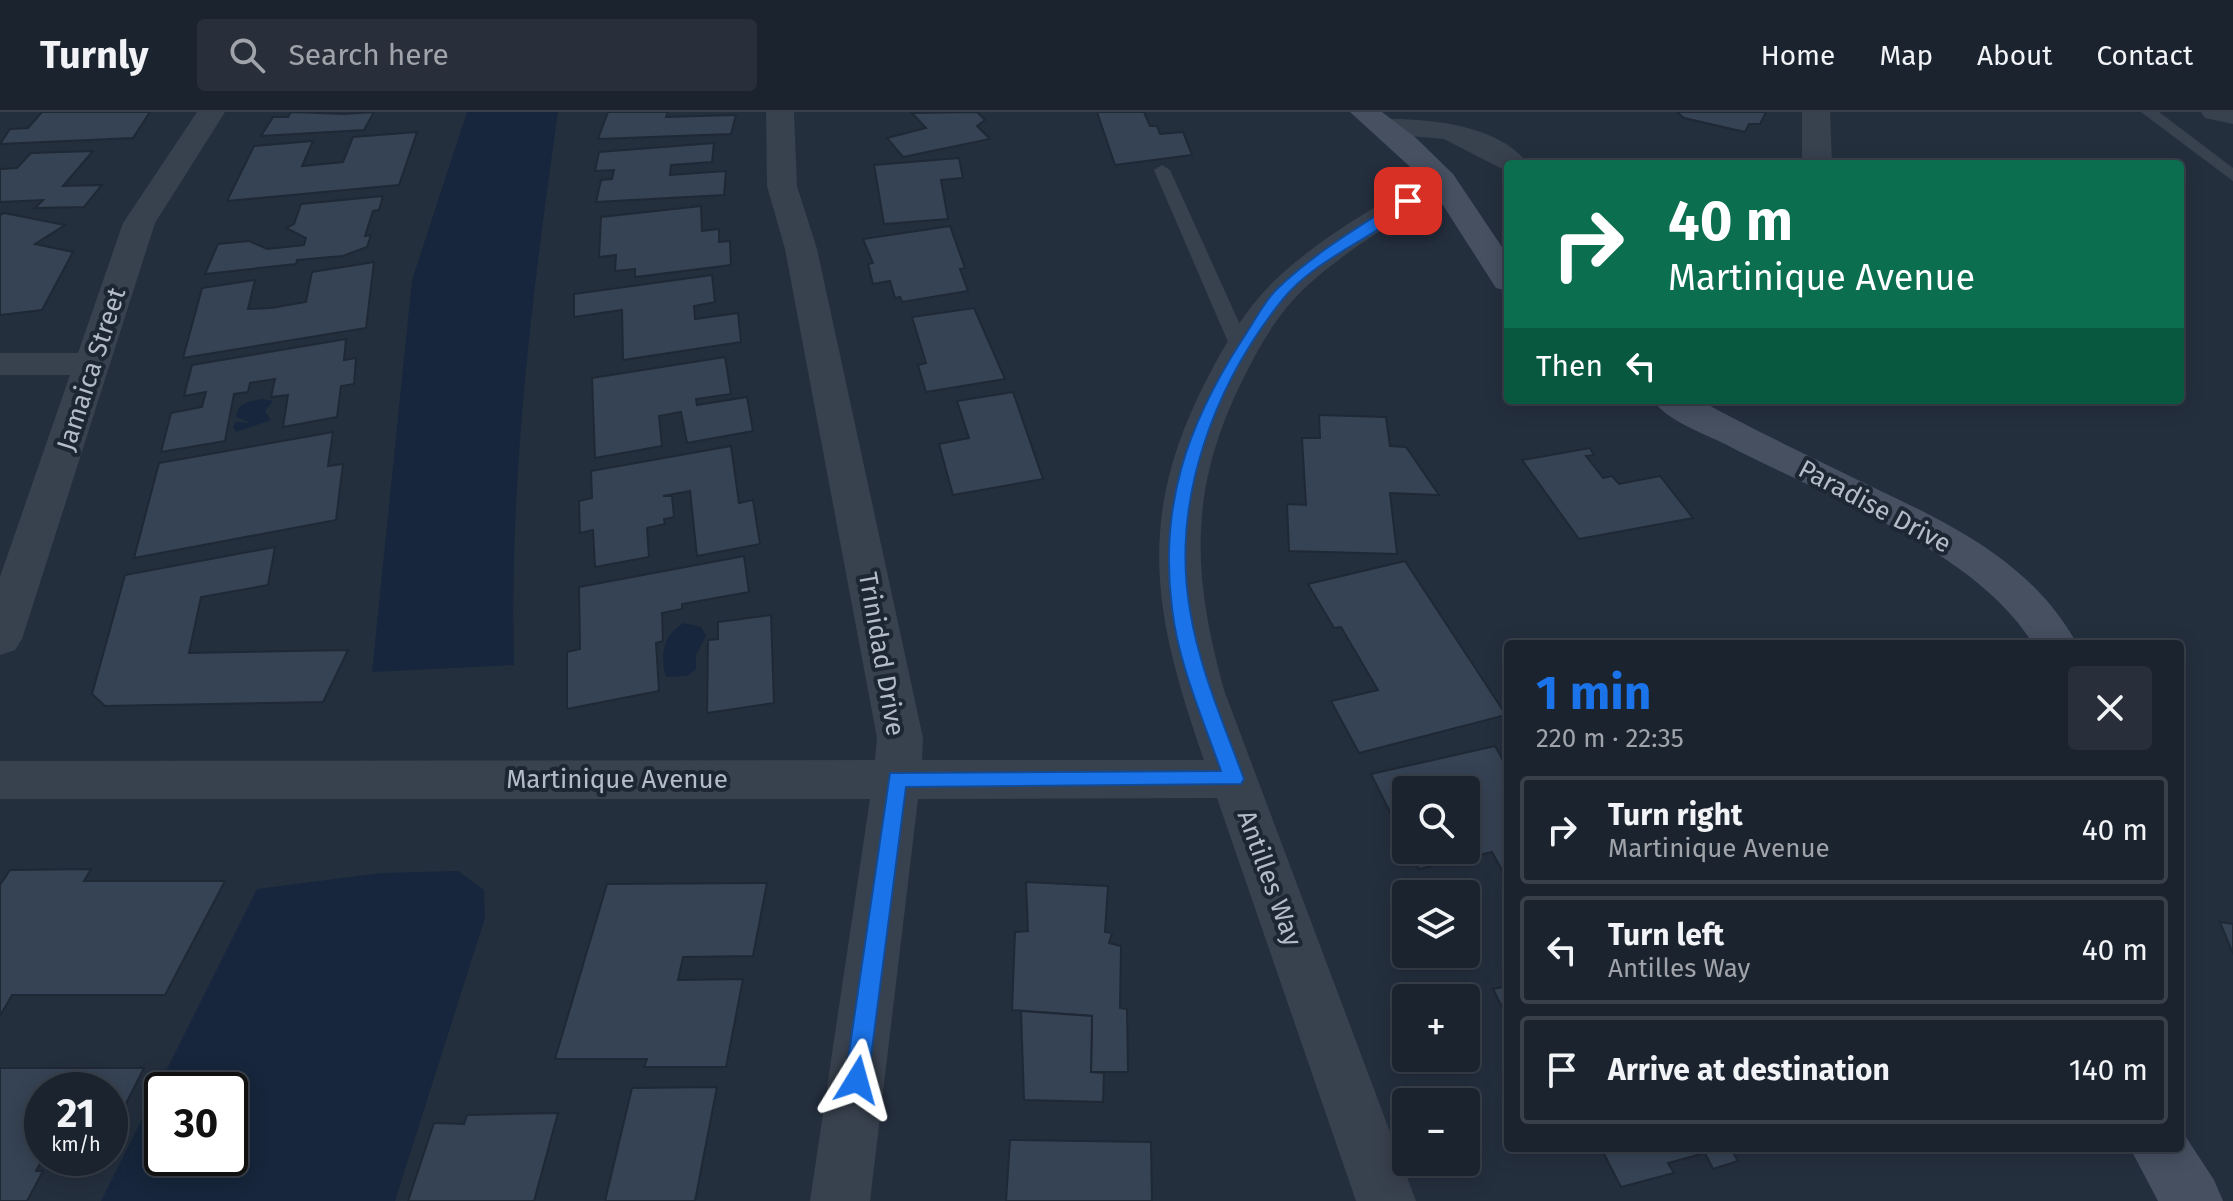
<!DOCTYPE html>
<meta charset="utf-8">
<style>
:root{--surface:#1b232e;--page:#282f3a;--text:#f1f3f6;--muted:#a0a4aa;--line:#39404a;--accent:#1a73e8}
body{margin:0;font-family:"Fira Sans",sans-serif;background:var(--page);color:var(--text);height:100vh;display:flex;flex-direction:column;font-size:30px;white-space:nowrap}
*{box-sizing:border-box;margin:0}
p{font-size:26px;color:var(--muted)}
.icon{flex:none;width:44px;height:44px;fill:none;stroke:currentColor;stroke-width:2;stroke-linecap:round;stroke-linejoin:round}
.map{position:relative;flex:1;overflow:hidden}
.details{position:absolute;left:1504px;top:528px;width:680px;height:512px;display:flex;flex-direction:column;background:var(--surface);border-radius:8px;box-shadow:0 4px 20px #0003,0 0 0 2px var(--line)}
.details>*{flex:none}
.banner{position:absolute;left:1504px;top:48px;width:680px;height:244px;border-radius:8px;box-shadow:0 4px 20px #0003,0 0 0 2px var(--line);background:#0b6e4f;color:#fff;overflow:hidden}
.buttons{position:absolute;left:1392px;top:664px;display:grid;gap:16px}
.buttons a{display:grid;place-items:center;width:88px;height:88px;border-radius:8px;background:var(--surface);box-shadow:0 4px 20px #0003,0 0 0 2px var(--line);font-size:40px}
.speed{position:absolute;left:24px;top:960px;display:flex;gap:16px;font-size:40px;font-weight:700;text-align:center}
.speed>*{display:grid;place-content:center;width:104px;height:104px;border-radius:50%;background:var(--surface);box-shadow:0 4px 20px #0003,0 0 0 2px var(--line);line-height:1}
.speed small{font-size:20px;font-weight:400}
.speed .limit{border:4px solid #111;border-radius:12px;background:#fff;color:#111}
.pin{position:absolute;display:grid;place-items:center;width:68px;height:68px;color:#fff;margin:-34px;border-radius:16px;box-shadow:0 4px 12px #0006}
.me{position:absolute;width:88px;margin:-44px;rotate:8deg;stroke-linejoin:round;filter:drop-shadow(0 0 6px #0008)}
.turn{display:flex;align-items:center;gap:28px;height:168px;padding:0 32px;font-size:36px}
.turn .icon{width:104px;height:104px;stroke-width:2.5}
.turn b{display:block;font-size:56px;line-height:68px}
.then{display:flex;align-items:center;height:76px;padding:0 32px;background:#0003;gap:16px;font-size:30px}
.round{display:grid;place-items:center;flex:none;width:84px;height:84px;border-radius:8px;background:var(--page)}
.overview{display:flex;align-items:center;justify-content:space-between;height:136px;padding:0 32px}
h1{font-size:48px;font-weight:700;line-height:60px;color:var(--accent)}
ul{padding:0;list-style:none}
li{display:flex;align-items:center;gap:24px;height:108px;margin:0 16px 12px;padding:0 16px;border:4px solid var(--line);border-radius:8px}
li div{flex:1}
li b{display:block;font-size:30px}
li em{font-style:normal}
header{display:flex;align-items:center;gap:48px;box-sizing:border-box;height:112px;padding:0 40px;background:var(--surface);border-bottom:2px solid var(--line)}
header strong{font-size:38px}
nav{display:flex;gap:44px;margin-inline-start:auto;font-size:28px}
.search{width:560px;height:72px;background:var(--page);display:flex;align-items:center;gap:20px;box-sizing:border-box;padding:0 28px;border-radius:8px;color:var(--muted);font-size:30px}
.map>svg:first-child{display:block}
</style>
<header>
<strong>Turnly</strong>
<div class="search"><svg class="icon" aria-label="search" viewBox="0 0 24 24"><circle cx="10" cy="10" r="6"/><path d="M15 15l6 6"/></svg>Search here</div>
<nav><a>Home</a><a>Map</a><a>About</a><a>Contact</a></nav>
</header>
<div class="map">
<svg width="2233" height="1089" viewBox="0 0 2233 1089">
<rect width="100%" height="100%" fill="#242f3e"/>
<g fill="#17263c" fill-rule="evenodd">
<path d="M467,0H558C532,183 509,368 514,553L372,560L412,168Z"/>
<path d="M262,287L273,289L265,299L271,308L236,320L233,315L236,310L251,311L236,305C238,290 248,290 262,287Z"/>
<path d="M684,511L701,515L706,524L696,543V557L688,564L666,565C660,543 663,522 684,511Z"/>
<path d="M458,759L484,778L485,806L395,1089H101L257,777L381,761ZM162,978H230V1046H162Z"/>
</g>
<g fill="#364354" stroke="#1f2835" stroke-width="2">
<polygon points="42,0 150,0 133,26 0,32 10,17 28,16"/>
<polygon points="291,0 344,2 374,0 364,18 261,24 273,5 288,5"/>
<polygon points="608,0 668,0 666,5 736,3 731,22 598,27"/>
<polygon points="977,0 985,8 977,14 990,27 903,45 887,26 926,16 912,1"/>
<polygon points="1097,0 1144,0 1150,14 1157,14 1160,22 1183,20 1192,43 1115,53"/>
<polygon points="1677,0 1766,0 1760,12 1749,12 1745,20 1684,6"/>
<polygon points="417,20 399,73 227,89 254,34 313,29 302,54 343,50 353,25"/>
<polygon points="714,31 712,50 671,53 670,63 726,59 724,83 596,90 601,68 612,67 614,58 595,59 599,40"/>
<polygon points="93,39 63,74 102,73 84,95 35,96 43,88 0,90 0,57 17,56 31,41"/>
<polygon points="959,46 963,66 941,68 948,107 884,112 874,53"/>
<polygon points="383,84 379,98 373,99 365,124 371,123 367,135 343,144 297,148 296,152 205,162 218,132 249,129 267,137 304,133 306,126 286,116 294,112 301,92"/>
<polygon points="701,94 702,119 719,117 719,130 730,129 731,153 635,165 635,157 615,159 616,143 599,145 601,105"/>
<polygon points="4,101 65,113 35,132 73,140 42,198 0,203 0,103"/>
<polygon points="950,114 965,156 960,157 968,179 902,190 900,185 895,186 890,169 873,172 868,152 873,151 863,127"/>
<polygon points="374,150 366,216 183,246 202,176 255,168 248,197 271,196 306,190 312,160"/>
<polygon points="712,163 715,190 694,194 695,207 738,201 741,230 623,248 622,198 574,205 574,182"/>
<polygon points="974,196 1005,267 926,280 918,253 926,251 912,205"/>
<polygon points="346,227 344,248 356,246 354,272 341,274 337,305 283,315 288,283 271,285 275,267 250,271 248,280 234,282 225,329 161,340 171,301 202,295 206,280 184,284 192,253"/>
<polygon points="725,245 731,282 696,287 697,293 747,285 753,319 687,331 681,300 659,304 662,334 595,346 592,266"/>
<polygon points="1013,280 1043,367 953,383 939,332 969,326 957,289"/>
<polygon points="1319,303 1386,305 1390,334 1406,335 1439,383 1390,381 1397,442 1289,439 1287,392 1306,393 1302,326 1320,326"/>
<polygon points="333,320 328,354 343,352 336,408 134,446 159,351"/>
<polygon points="731,334 739,391 753,388 760,432 697,444 690,379 663,384 672,384 674,405 664,407 665,412 647,416 649,445 595,455 593,418 580,421 579,389 592,386 591,359"/>
<polygon points="1590,336 1594,343 1586,344 1603,366 1612,364 1619,372 1660,364 1693,406 1579,427 1522,348"/>
<polygon points="275,435 268,473 201,485 189,541 348,538 323,590 105,594 92,582 125,463"/>
<polygon points="744,444 749,480 682,492 682,497 662,501 663,529 656,531 659,579 567,597 567,540 580,537 579,475"/>
<polygon points="1405,449 1506,603 1359,641 1331,589 1378,578 1341,515 1334,516 1308,472"/>
<polygon points="771,503 774,591 707,601 708,528 718,527 718,510"/>
<polygon points="1495,634 1508,657 1508,769 1492,740 1419,757 1409,738 1466,738 1466,678 1406,678 1406,732 1371,662"/>
<polygon points="91,757 84,769 225,769 165,883 12,883 0,904 0,773 10,758"/>
<polygon points="1026,770 1108,774 1105,820 1112,821 1109,831 1121,834 1120,896 1127,897 1128,960 1091,960 1092,904 1012,898 1015,820 1028,819"/>
<polygon points="767,771 753,844 683,845 678,868 743,867 726,955 644,955 647,947 555,947 607,772"/>
<polygon points="2220,810 2233,812 2233,842"/>
<polygon points="1508,874 1508,907 1493,877"/>
<polygon points="1021,899 1092,904 1091,960 1104,961 1103,990 1024,988"/>
<polygon points="0,956 144,956 110,1023 110,978 42,978 43,1046 36,1059 43,1059 27,1089 0,1089"/>
<polygon points="717,975 695,1089 605,1089 632,976"/>
<polygon points="558,1001 534,1089 408,1089 434,1011 464,1012 467,1003"/>
<polygon points="1010,1028 1151,1030 1152,1089 1006,1089"/>
<polygon points="1601,1036 1730,1036 1738,1049 1713,1057 1705,1041 1668,1051 1674,1061 1621,1075"/>
</g>
<g fill="none" stroke-linecap="round" stroke-linejoin="round">
<g fill="#38414e" fill-rule="evenodd">
<polygon points="2141,0 2159,0 2233,56 2233,69"/>
<polygon points="1162,53 1170,58 1251,237 1248,241 1234,241 1231,237 1154,58"/>
</g>
<g fill="#38414e" fill-rule="evenodd">
<polygon points="197,0 225,0 155,111 22,527 15,538 0,543 0,465 70,263 0,263 0,241 78,241 123,111"/>
<path d="M766,0H794L797,74L817,137L923,626L922,648H1204C1154,504 1134,408 1207,267C1227,228 1251,188 1285,159C1329,120 1381,92 1431,62H1453L1457,68L1453,74C1403,105 1351,134 1308,173C1279,199 1260,233 1243,267C1188,378 1192,462 1224,578L1416,1089H1356L1217,686L918,687L870,1089H810L870,687H0V649L875,648L877,626L785,137L767,74Z"/>
<polygon points="1802,0 1830,0 1832,52 1802,52"/>
<polygon points="2201,0 2233,0 2233,12 2205,6"/>
<path d="M1385,7C1427,6 1501,13 1528,52H1508V60L1444,27L1375,21L1371,15L1375,9Z"/>
</g>
<g fill="#465061" fill-rule="evenodd">
<polygon points="1350,0 1382,0 1416,26 1453,62 1508,144 1508,179 1496,176 1430,73"/>
<path d="M1653,288H1699C1752,317 1807,343 1862,370C1946,410 2030,447 2077,532H2033C1975,437 1821,383 1725,332C1703,321 1667,309 1653,288Z"/>
<polygon points="2180,1016 2214,1068 2223,1089 2158,1089 2130,1036 2180,1036"/>
</g>
</g>
<path fill="#1a73e8" stroke="#114b97" stroke-width="2" d="M1404,86L1415,89C1378,126 1318,144 1283,187C1214,273 1171,388 1190,498C1199,556 1224,612 1244,667L1241,672L906,675L868,968L865,976L857,980L848,976L845,968L890,661L1221,659C1203,607 1178,551 1172,496C1159,394 1187,313 1242,228C1253,212 1263,191 1276,178C1314,141 1360,114 1404,86Z"/>
<g text-anchor="middle" stroke-width="8" stroke-linejoin="round" paint-order="stroke">
<g font-size="26" fill="#b4bcc9" stroke="#1d2633">
<text transform="translate(91 257) rotate(-72)" y="9">Jamaica Street</text>
<text transform="translate(1875 394) rotate(28)" y="9">Paradise Drive</text>
<text transform="translate(882 542) rotate(80)" y="9">Trinidad Drive</text>
<text x="617" y="676">Martinique Avenue</text>
<text transform="translate(1270 766) rotate(70)" y="9">Antilles Way</text>
</g>
</g>
</svg>
<div class="buttons">
<a><svg class="icon" aria-label="search" viewBox="0 0 24 24"><circle cx="10" cy="10" r="6"/><path d="M15 15l6 6"/></svg></a>
<a><svg class="icon" aria-label="layers" viewBox="0 0 24 24"><path d="M12 4l9 5-9 5-9-5zM3 14l9 5 9-5"/></svg></a>
<a>+</a>
<a>−</a>
</div>
<div class="speed"><div>21<small>km/h</small></div><div class="limit">30</div></div>
<div class="pin" style="left:1408px;top:89px;background:#d93025"><svg class="icon" aria-label="arrive" viewBox="0 0 24 24"><path d="M6 21V4h12l-3 4 3 4H6"/></svg></div>
<svg class="me" style="left:857px;top:968px" viewBox="-20 -20 40 40"><path d="M0-17L14 15 0 8-14 15z" fill="#1a73e8" stroke="#fff" stroke-width="4"/></svg>
<div class="banner">
<div class="turn"><svg class="icon" aria-label="right" viewBox="0 0 24 24"><path d="M7 20v-9h11M14 6l5 5-5 5"/></svg><div><b>40 m</b>Martinique Avenue</div></div>
<div class="then">Then<svg class="icon" aria-label="left" viewBox="0 0 24 24"><path d="M17 20v-9H6M10 6l-5 5 5 5"/></svg></div>
</div>
<section class="details">
<div class="overview"><div><h1>1 min</h1><p>220 m · 22:35</p></div><a class="round"><svg class="icon" aria-label="close" viewBox="0 0 24 24"><path d="M6 6l12 12M18 6L6 18"/></svg></a></div>
<ul>
<li><svg class="icon" aria-label="right" viewBox="0 0 24 24"><path d="M7 20v-9h11M14 6l5 5-5 5"/></svg><div><b>Turn right</b><p>Martinique Avenue</p></div><em>40 m</em></li>
<li><svg class="icon" aria-label="left" viewBox="0 0 24 24"><path d="M17 20v-9H6M10 6l-5 5 5 5"/></svg><div><b>Turn left</b><p>Antilles Way</p></div><em>40 m</em></li>
<li><svg class="icon" aria-label="arrive" viewBox="0 0 24 24"><path d="M6 21V4h12l-3 4 3 4H6"/></svg><div><b>Arrive at destination</b></div><em>140 m</em></li>
</ul>
</section>
</div>
